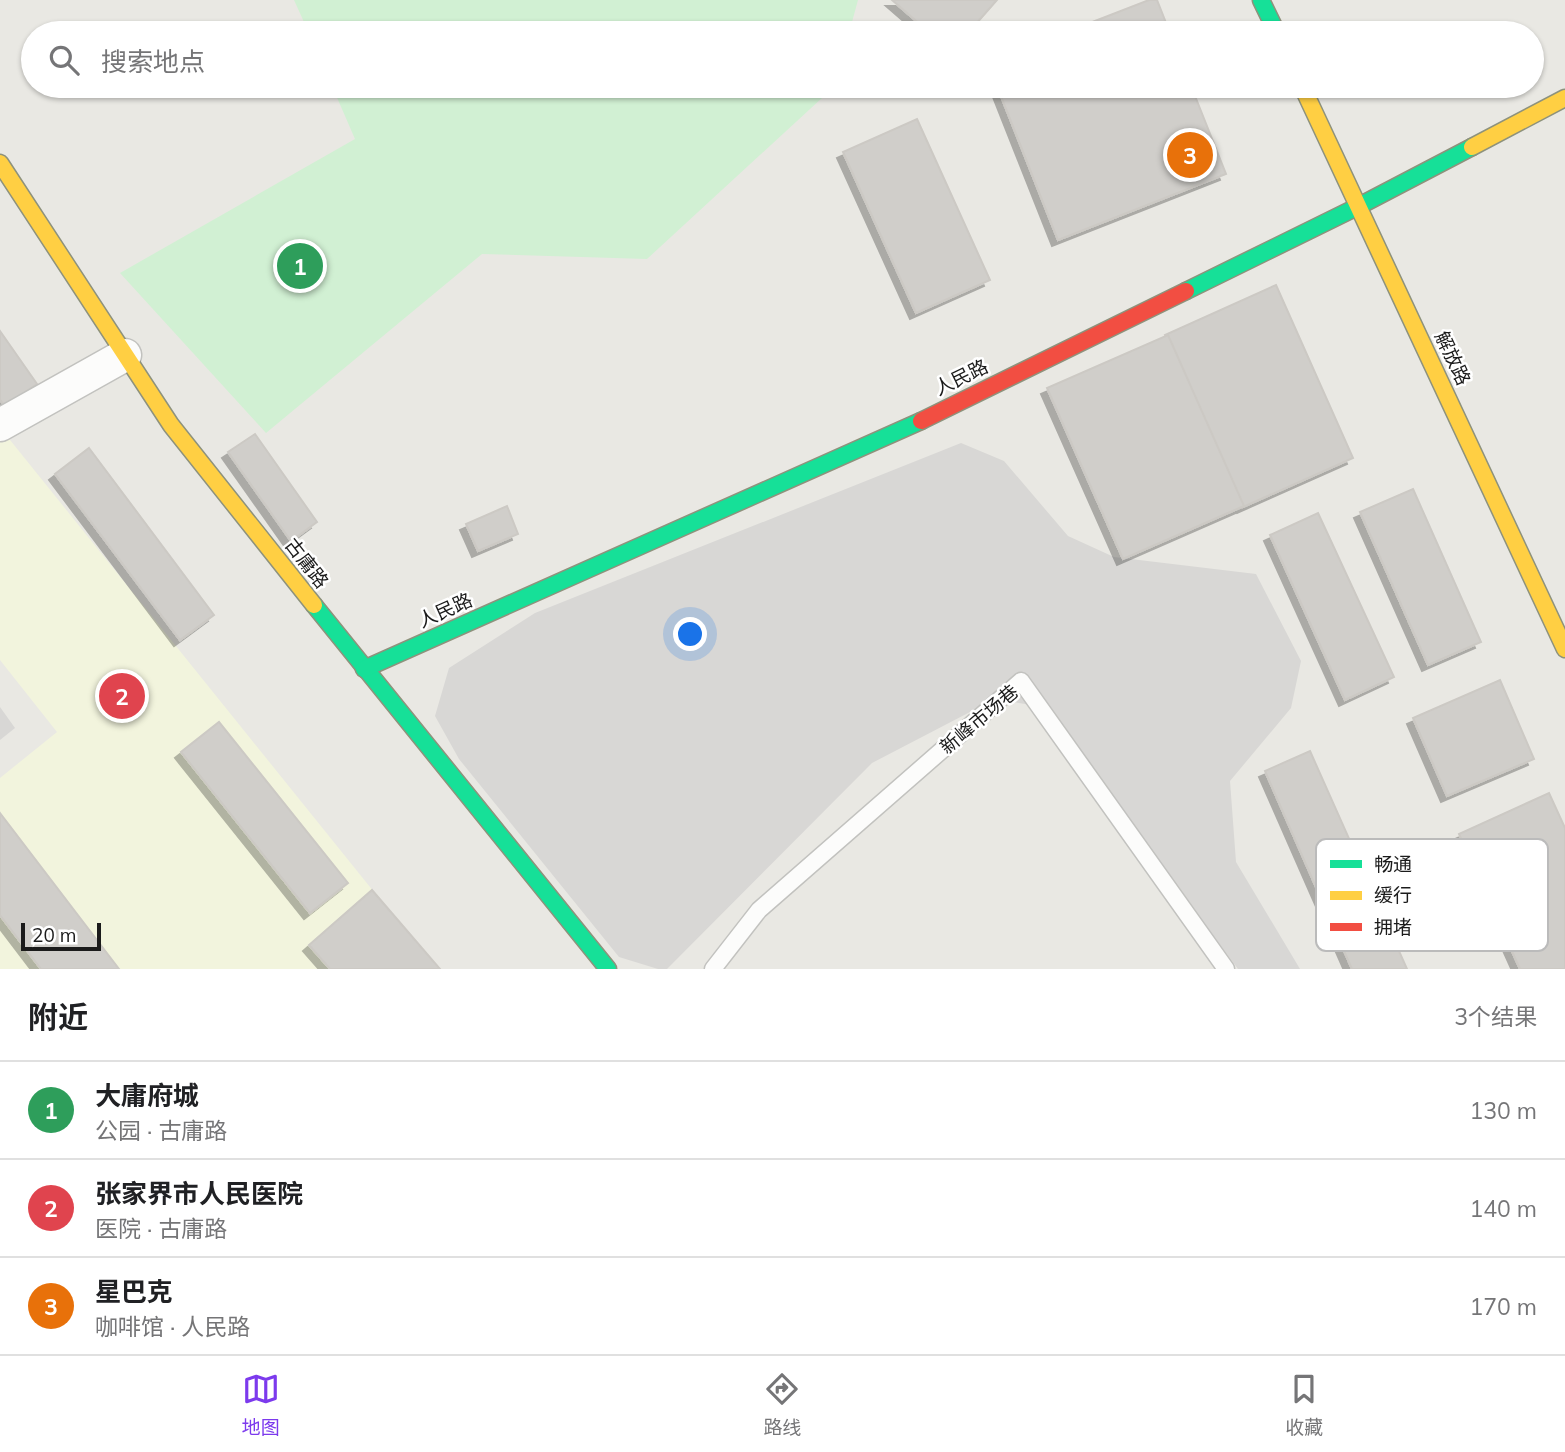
<!DOCTYPE html>
<html lang="zh">
<head>
<meta charset="utf-8">
<style>
  body { margin:0; font-family:Mulish,"Noto Sans SC",sans-serif; background:#f6f6f6; color:#202124 }
  .scale { position:absolute; left:21px; bottom:18px; width:80px; box-sizing:border-box; padding-left:7px; border:4px solid #1b1b1b; border-top:0; font-size:19px; line-height:24px; white-space:nowrap; color:#1b1b1b; -webkit-text-stroke:5px #fff; paint-order:stroke }
  .you { position:absolute; left:691px; top:635px; width:24px; height:24px; margin:-18px; border:5px solid #fff; border-radius:50%; background:#1a73e8; box-shadow:0 0 0 10px #1a73e833 }
  .badge { display:grid; place-items:center; width:46px; height:46px; border-radius:50%; background:#7c3aed; color:#fff; font-size:23px; font-weight:700 }
  .pin { position:absolute; translate:-50% -50%; border:4px solid #fff; box-shadow:0 2px 7px #0006 }
  .list { margin:0; padding:0; list-style:none }
  h2 { display:flex; justify-content:space-between; align-items:center; height:91px; margin:0; padding:0 28px; font-size:30px }
  h2 small { font-size:23px; font-weight:400; color:#757577 }
  .list li { display:grid; grid-template-columns:46px 1fr auto; gap:21px; align-items:center; box-sizing:border-box; height:98px; padding:0 28px; border-top:2px solid #e0e0e0 }
  .list b { display:block; font-size:26px; white-space:nowrap }
  .list p { margin:0; font-size:23px; white-space:nowrap; color:#757577 }
  .list em { font-size:23px; font-style:normal; color:#757577 }
  .icon { flex:none; width:38px; height:38px; fill:none; stroke:currentColor; stroke-width:2; stroke-linecap:round; stroke-linejoin:round }
  .map { position:relative; flex:none; width:1565px; height:969px; overflow:hidden }
  .search { position:absolute; background:#fff; box-shadow:0 2px 5px #0004; left:21px; right:21px; top:21px; height:77px; display:flex; align-items:center; gap:18px; box-sizing:border-box; padding:0 24px; border-radius:38px; color:#757577; font-size:26px }
  .sheet { height:385px; background:#fff }
  nav { display:flex; justify-content:space-around; align-items:center; box-sizing:border-box; height:98px; border-top:2px solid #e0e0e0; background:#fff; font-size:19px; color:#757577 }
  nav a { display:grid; justify-items:center; gap:4px }
  nav .on { color:#7c3aed }
  .map>svg:first-child { display:block }
</style>
</head>
<body>
<div class="map">
<svg width="1565" height="969" viewBox="0 0 1565 969">
  <defs>
    <filter id="shadow"><feDropShadow dx="-6" dy="6" stdDeviation="0" flood-color="#0004"/></filter>
  </defs>
  <rect width="100%" height="100%" fill="#e9e8e3"/>
  <g fill="#d8d7d5">
    <path d="M961,443L1004,461L1068,536L1114,557L1256,574L1301,661L1291,708L1230,781L1236,862L1300,969H1238L1043,707L995,699L872,763L667,969H658L619,957L459,759L435,716L449,668L535,613Z"/>
    <path d="M0,707L15,728L0,740Z"/>
  </g>
  <path fill="#f2f4dd" d="M6,435L436,969H0V778L57,732L0,660V440Z"/>
  <g fill="#d1f0d3">
    <path d="M294,0H858L849,33H309Z"/>
    <path d="M332,86H835L647,259L482,254L266,433L120,273L355,139Z"/>
  </g>
  <g fill="#d0ceca" stroke="#ccc9c4" stroke-width="2" filter="url(#shadow)">
    <path d="M892,0H997L968,33H930Z"/>
    <path d="M1149,0H1157L1170,33H1064Z"/>
    <path d="M997,86H1191L1226,174L1058,240Z"/>
    <path d="M917,119L990,280L916,313L843,152Z"/>
    <path d="M1276,285L1353,458L1243,507L1165,335Z"/>
    <path d="M0,331L37,384L5,406L0,400Z"/>
    <path d="M1168,335L1244,506L1123,559L1047,388Z"/>
    <path d="M255,434L317,522L291,541L228,452Z"/>
    <path d="M89,448L214,615L180,640L55,474Z"/>
    <path d="M1413,489L1481,642L1428,665L1360,512Z"/>
    <path d="M507,506L518,534L478,551L466,524Z"/>
    <path d="M1318,513L1394,677L1345,700L1270,535Z"/>
    <path d="M1500,680L1534,759L1447,796L1413,718Z"/>
    <path d="M219,722L348,883L310,913L181,752Z"/>
    <path d="M1310,751L1407,969H1352L1265,771Z"/>
    <path d="M1549,793L1565,828V969H1520L1459,834Z"/>
    <path d="M0,813L119,969H41L0,915Z"/>
    <path d="M372,890L440,969H330L309,945Z"/>
  </g>
  <g fill="none" stroke-linecap="round" stroke-linejoin="round">
    <g stroke="#c2c2bf" stroke-width="19">
      <path id="lane" d="M713,969L759,910L1021,681L1226,969"/>
    </g>
    <g stroke="#c2c2bf" stroke-width="35">
      <path id="street" d="M0,425L125,355"/>
    </g>
    <g stroke="#8e927c" stroke-width="19">
      <g id="fast">
        <path d="M1261,0L1277,33"/>
        <path d="M1186,291L1359,206L1472,147"/>
        <path d="M314,605L608,969"/>
        <path d="M364,669L921,421"/>
      </g>
    </g>
    <g stroke="#8e927c" stroke-width="19">
      <g id="slow">
        <path d="M1302,86L1565,649"/>
        <path d="M1472,147L1565,98"/>
        <path d="M0,163L171,425L314,605"/>
      </g>
    </g>
    <g stroke="#8e927c" stroke-width="19">
      <path id="jam" d="M921,421L1186,291"/>
    </g>
    <use href="#lane" stroke="#fcfcfb" stroke-width="16"/>
    <use href="#street" stroke="#fcfcfb" stroke-width="32"/>
    <use href="#fast" stroke="#16e098" stroke-width="16"/>
    <use href="#slow" stroke="#ffcf43" stroke-width="16"/>
    <use href="#jam" stroke="#f24e42" stroke-width="16"/>
  </g>
  <g text-anchor="middle" dominant-baseline="central" stroke-width="5" stroke-linejoin="round" paint-order="stroke">
    <g font-size="19" fill="#1b1b1b" stroke="#fff">
      <text transform="translate(1453 358) rotate(65)">解放路</text>
      <text transform="translate(961 377) rotate(-26)">人民路</text>
      <text transform="translate(307 563) rotate(52)">古庸路</text>
      <text transform="translate(445 610) rotate(-24)">人民路</text>
      <text transform="translate(979 719) rotate(-40)">新峰市场巷</text>
    </g>
  </g>
  <rect x="1316" y="839" width="232" height="112" rx="10" fill="#fff" stroke="#bbb" stroke-width="2"/>
  <rect x="1330" y="860" width="32" height="8" fill="#16e098"/>
  <rect x="1330" y="891" width="32" height="9" fill="#ffcf43"/>
  <rect x="1330" y="923" width="32" height="8" fill="#f24e42"/>
  <g font-size="19" fill="#1b1b1b">
    <text x="1374" y="871">畅通</text>
    <text x="1374" y="902">缓行</text>
    <text x="1374" y="934">拥堵</text>
  </g>
</svg>
<div class="scale">20 m</div>
<div class="you"></div>
<div class="pin badge" style="left:300px;top:266px;background:#2e9e5b">1</div>
<div class="pin badge" style="left:122px;top:696px;background:#e0444e">2</div>
<div class="pin badge" style="left:1190px;top:155px;background:#e8710a">3</div>
<div class="search"><svg class="icon" aria-label="search" viewBox="0 0 24 24"><circle cx="10" cy="10" r="6"/><path d="M15 15l6 6"/></svg>搜索地点</div>
</div>
<section class="sheet">
<h2>附近<small>3个结果</small></h2>
<ul class="list">
<li><span class="badge" style="background:#2e9e5b">1</span><div><b>大庸府城</b><p>公园 · 古庸路</p></div><em>130 m</em></li>
<li><span class="badge" style="background:#e0444e">2</span><div><b>张家界市人民医院</b><p>医院 · 古庸路</p></div><em>140 m</em></li>
<li><span class="badge" style="background:#e8710a">3</span><div><b>星巴克</b><p>咖啡馆 · 人民路</p></div><em>170 m</em></li>
</ul>
</section>
<nav>
<a class="on"><svg class="icon" aria-label="map" viewBox="0 0 24 24"><path d="M3 6l6-2 6 2 6-2v14l-6 2-6-2-6 2zM9 4v14M15 6v14"/></svg>地图</a>
<a><svg class="icon" aria-label="directions" viewBox="0 0 24 24"><path d="M12 3l9 9-9 9-9-9zM9 14v-3h6M13 9l2 2-2 2"/></svg>路线</a>
<a><svg class="icon" aria-label="saved" viewBox="0 0 24 24"><path d="M7 4h10v16l-5-4-5 4z"/></svg>收藏</a>
</nav>
</body>
</html>
